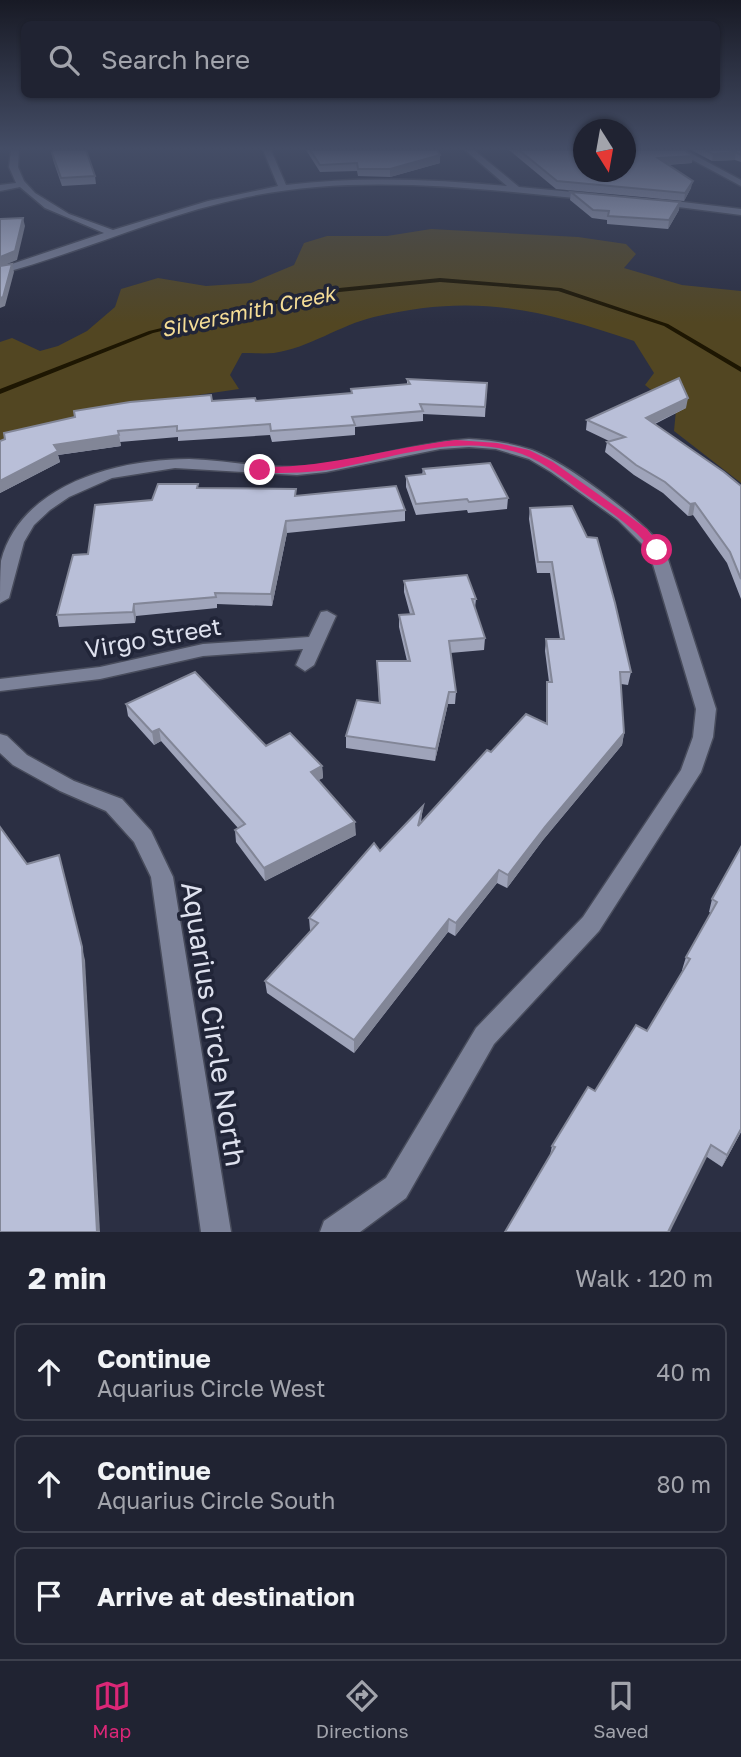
<!DOCTYPE html>
<html lang="en">
<head>
<meta charset="utf-8">
<style>
  body { margin:0; font-family:"Golos Text",sans-serif; background:#2d2f3e; color:#f1f3f6 }
  .compass { position:absolute; left:573px; top:119px; width:63px; height:63px; border-radius:50%; background:#202332; box-shadow:0 2px 5px #0004; rotate:169deg }
  .stop { position:absolute; width:21px; height:21px; margin:-16px; border:5px solid #db2777; border-radius:50%; background:#fff }
  .stop.end { background:#db2777; border-color:#fff; box-shadow:0 2px 7px #0008 }
  .list { margin:0; padding:0; list-style:none }
  h2 { display:flex; justify-content:space-between; align-items:center; height:91px; margin:0; padding:0 28px; font-size:30px }
  h2 small { font-size:23px; font-weight:400; color:#a2a4ac }
  .list li { display:grid; grid-template-columns:46px 1fr auto; gap:21px; align-items:center; box-sizing:border-box; height:98px; margin:0 14px 14px; padding:0 14px; border:2px solid #3d404d; border-radius:10px }
  .list b { display:block; font-size:26px; white-space:nowrap }
  .list p { margin:0; font-size:23px; white-space:nowrap; color:#a2a4ac }
  .list em { font-size:23px; font-style:normal; color:#a2a4ac }
  .icon { flex:none; width:38px; height:38px; fill:none; stroke:currentColor; stroke-width:2; stroke-linecap:round; stroke-linejoin:round }
  .map { position:relative; flex:none; width:741px; height:1232px; overflow:hidden }
  .search { position:absolute; background:#202332; box-shadow:0 2px 5px #0004; left:21px; right:21px; top:21px; height:77px; display:flex; align-items:center; gap:18px; box-sizing:border-box; padding:0 24px; border-radius:10px; color:#a2a4ac; font-size:26px }
  .sheet { height:427px; background:#202332 }
  nav { display:flex; justify-content:space-around; align-items:center; box-sizing:border-box; height:98px; border-top:2px solid #3d404d; background:#202332; font-size:19px; color:#a2a4ac }
  nav a { display:grid; justify-items:center; gap:4px }
  nav .on { color:#db2777 }
  .map>svg:first-child { display:block }
</style>
</head>
<body>
<div class="map">
<svg width="741" height="1232" viewBox="0 0 741 1232">
  <rect width="100%" height="100%" fill="#2b2f43"/>
  <path fill="#524622" d="M431,229L578,237L626,244L636,254L624,268L682,285L741,291V483L674,431L676,410L645,385L654,373L634,341C540,309 474,293 374,317C340,325 309,348 274,353C264,354 252,353 242,353L230,375L239,389L89,411L0,442V342L12,338L40,351L58,346L87,331L115,307L121,289L158,278L206,286L251,283L294,265L304,243L327,236H387Z"/>
  <g fill="none" stroke-linecap="round" stroke-linejoin="round">
    <path fill="#1d1602" fill-rule="evenodd" d="M440,278L561,288L668,324L741,367V372L664,326L558,291L440,282L319,294L153,333L0,394V389L149,331L319,290Z"/>
    <g stroke="#484c5c" stroke-width="3">
      <g id="street">
        <path d="M11,150H19L18,167L24,181L35,193L69,214L113,230L208,201L278,186L263,150H271L286,185C360,176 433,179 507,186L465,150H474L519,187L595,194L600,197L595,200C479,189 362,173 247,197C161,215 84,251 0,274V268L104,233L45,208L20,187L0,191V185L16,183L9,167Z"/>
        <path d="M674,150H685L741,180V186Z"/>
        <path d="M658,199L741,209V215L655,204V200Z"/>
        <path d="M469,439C490,440 511,443 532,450C567,463 644,520 665,550L716,709L713,737L701,772L599,931L494,1044L406,1198L360,1232H320L324,1221L386,1178L476,1028L583,917L681,770L693,737L696,709L649,551L618,520L551,472L529,459L496,449L469,447L440,449L326,472L297,475L175,468L112,478L69,497L50,510L34,525L24,542L9,598L0,603C0,590 0,574 1,561C21,483 120,459 189,459C225,460 260,468 295,467C354,465 410,443 469,439Z"/>
        <path d="M327,611L336,616L314,665L305,671L296,665L303,649L203,656L100,679L0,691V679L100,667L203,644L309,637L321,612Z"/>
        <path d="M0,734L7,736L27,755L74,781L122,799L151,831L173,877L231,1232H201L151,877L134,842L106,811L60,791L13,765L0,753Z"/>
      </g>
    </g>
    <use href="#street" fill="#7c8299" fill-rule="evenodd"/>
  </g>
  <g fill="#9fa4ba">
    <path d="M306,150H437L440,155V163L390,177L358,176L357,171L320,172Z"/>
    <path d="M509,150H626L692,163L668,165L691,188L684,201L556,189Z"/>
    <path d="M691,150H741V162L735,160L712,161Z"/>
    <path d="M52,153L95,176L96,184L62,186L53,160Z"/>
    <path d="M571,192L679,210L668,229L607,224V220L592,218L570,200Z"/>
    <path d="M407,379L487,383L485,417L423,414V421L355,427V435L272,442L270,435L178,441V437L120,442L121,446L58,455L60,462L0,493V441L212,401H256L351,394V389L407,384Z"/>
    <path d="M686,408L655,424L741,486V599L727,563L693,515L688,516L663,493L634,475L605,452L607,442L609,441L586,430L587,420Z"/>
    <path d="M423,469L508,498L507,509L468,513L467,510L416,515L406,487V476L422,475Z"/>
    <path d="M198,488L297,496L405,510V521L287,533L272,606L217,604V608L136,616L135,623L59,627L57,615L152,500Z"/>
    <path d="M530,508L631,672L628,685L621,684L624,733L622,745L543,840L507,888L497,883L455,936L448,932L354,1053L267,993L265,981L311,931L310,930L309,918L380,851L423,806L421,822L491,752L546,723V694L547,682H549L545,651L546,639H560L550,573H537L529,519Z"/>
    <path d="M404,581L476,599L475,608L485,638L484,650L450,653L456,692L455,704H448L435,761L346,748V736L379,703L377,661H407L399,627V615L410,614L404,592Z"/>
    <path d="M126,704L266,746L322,766L323,778L318,780L356,835L265,881L236,842L235,830L238,828L161,741L154,745L128,716Z"/>
    <path d="M741,847V1132L722,1167L707,1157L550,1155L552,1146L595,1091L647,1031L683,970H682L686,957L711,913L709,912L712,899Z"/>
  </g>
  <g fill="#828697">
    <path d="M736,152L735,160L712,161L713,154Z"/>
    <path d="M440,155V163L390,177V169Z"/>
    <path d="M693,156L692,163L657,165L658,158Z"/>
    <path d="M693,181L691,188L684,201L685,193Z"/>
    <path d="M680,202L679,210L668,229L669,220Z"/>
    <path d="M23,218L25,226L17,260L0,267V257Z"/>
    <path d="M12,264L14,272L5,306L0,308V298Z"/>
    <path d="M688,398L686,408L645,428L646,418Z"/>
    <path d="M119,435L121,446L58,455L60,462L0,493V481L54,445Z"/>
    <path d="M695,503L693,515L688,516L690,504Z"/>
    <path d="M286,521L287,533L272,606L271,594Z"/>
    <path d="M134,604L136,616L135,623L133,612Z"/>
    <path d="M449,692L448,704L435,761L436,749Z"/>
    <path d="M159,729L161,741L154,745L152,732Z"/>
    <path d="M624,733L622,745L543,840L507,888L508,875L545,827Z"/>
    <path d="M322,766L323,778L311,784V772Z"/>
    <path d="M355,822L356,835L265,881L264,868Z"/>
    <path d="M59,855L85,960L100,1232H97Z"/>
    <path d="M499,870L497,883L455,936L456,923Z"/>
    <path d="M449,919L448,932L354,1053V1040Z"/>
    <path d="M741,1129V1132L722,1167L727,1155Z"/>
    <path d="M711,1145L707,1157L670,1232H668Z"/>
  </g>
  <g fill="#b9bfd8" stroke="#828697" stroke-width="2">
    <path d="M53,150H86L95,176L61,178L52,153Z"/>
    <path d="M310,150H437L440,155L390,169H358L357,163L320,165Z"/>
    <path d="M519,150H584V172H626V150H684L693,156L658,158L693,181L685,193L557,181Z"/>
    <path d="M706,150H741V155L736,152L713,154Z"/>
    <path d="M571,192L680,202L669,220L608,216L609,211L593,210Z"/>
    <path d="M23,218L15,251L0,257V219Z"/>
    <path d="M12,264L3,297L0,298V266Z"/>
    <path d="M679,378L688,398L646,418L724,472L741,486V579L730,552L695,503L690,504L665,482L636,465L607,442L625,437L587,420Z"/>
    <path d="M407,379L487,383L485,407L420,404L423,411L352,417L355,425L271,431L270,424L177,431V426L118,431L119,435L54,445L58,451L0,481V441L5,439L4,433L75,417L74,411L130,402L211,395L212,401L255,398L256,401L352,393L351,389L410,384Z"/>
    <path d="M490,463L508,498L469,502L467,499L416,504L406,476L425,474L423,469Z"/>
    <path d="M158,484H198L197,488L296,489L295,496L396,486L405,510L286,521L271,594L215,593L216,597L134,604L133,612L57,615L73,555L88,554L95,505L152,500Z"/>
    <path d="M572,506L587,537L597,538L615,603L631,672H620L624,733L545,827L508,875L499,870L456,923L449,919L354,1040L265,981L318,923L309,918L374,843L380,851L423,806L418,826L487,750L491,752L526,714L547,724V682H552L546,639H564L552,562H538L530,508Z"/>
    <path d="M467,575L476,599H472L485,638L449,641L456,692H449L436,749L346,736L357,700L380,703L377,661H410L399,615L414,614L404,581Z"/>
    <path d="M195,672L266,746L290,733L322,766L311,772L355,822L264,868L235,830L245,824L159,729L152,732L126,704Z"/>
    <path d="M0,827L27,864L59,855L82,947L97,1232H0Z"/>
    <path d="M741,847V1129L727,1155L711,1145L668,1232H505L555,1147L552,1146L588,1087L595,1091L636,1025L647,1031L690,959L686,957L717,902L712,899Z"/>
  </g>
  <linearGradient id="sky" x2="0" y2="1"><stop stop-color="#181a25"/><stop offset="0.46" stop-color="#444d66"/><stop offset="1" stop-color="#444d66" stop-opacity="0"/></linearGradient>
  <rect width="741" height="323" fill="url(#sky)"/>
  <path fill="#db2777" d="M456,440L497,443L529,450L553,462L647,529L662,550L653,552C635,527 610,512 585,494C565,480 546,463 522,454C462,433 398,456 339,468C313,473 287,473 260,473L255,470L260,467C330,468 387,448 456,440Z"/>
  <g text-anchor="middle" dominant-baseline="central" stroke-width="7" stroke-linejoin="round" paint-order="stroke">
    <g font-size="21" font-style="italic" fill="#f5dd96" stroke="#212538">
      <text transform="translate(248 311) rotate(-12)">Silversmith Creek</text>
    </g>
    <g font-size="24" fill="#dee1ee" stroke="#212538">
      <text transform="translate(153 637) rotate(-10)">Virgo Street</text>
    </g>
    <g font-size="28" fill="#dee1ee" stroke="#212538">
      <text transform="translate(214 1024) rotate(81)">Aquarius Circle North</text>
    </g>
  </g>
</svg>
<svg class="compass" viewBox="-18 -18 36 36"><path d="M0-13l5 13h-10z" fill="#e53935"/><path d="M0 13l5-13h-10z" fill="#a2a4ac"/></svg>
<div class="stop" style="left:657px;top:550px"></div>
<div class="stop end" style="left:260px;top:470px"></div>
<div class="search"><svg class="icon" aria-label="search" viewBox="0 0 24 24"><circle cx="10" cy="10" r="6"/><path d="M15 15l6 6"/></svg>Search here</div>
</div>
<section class="sheet">
<h2>2 min<small>Walk · 120 m</small></h2>
<ul class="list">
<li><svg class="icon" aria-label="ahead" viewBox="0 0 24 24"><path d="M12 20V5M6 11l6-6 6 6"/></svg><div><b>Continue</b><p>Aquarius Circle West</p></div><em>40 m</em></li>
<li><svg class="icon" aria-label="ahead" viewBox="0 0 24 24"><path d="M12 20V5M6 11l6-6 6 6"/></svg><div><b>Continue</b><p>Aquarius Circle South</p></div><em>80 m</em></li>
<li><svg class="icon" aria-label="arrive" viewBox="0 0 24 24"><path d="M6 21V4h12l-3 4 3 4H6"/></svg><div><b>Arrive at destination</b></div></li>
</ul>
</section>
<nav>
<a class="on"><svg class="icon" aria-label="map" viewBox="0 0 24 24"><path d="M3 6l6-2 6 2 6-2v14l-6 2-6-2-6 2zM9 4v14M15 6v14"/></svg>Map</a>
<a><svg class="icon" aria-label="directions" viewBox="0 0 24 24"><path d="M12 3l9 9-9 9-9-9zM9 14v-3h6M13 9l2 2-2 2"/></svg>Directions</a>
<a><svg class="icon" aria-label="saved" viewBox="0 0 24 24"><path d="M7 4h10v16l-5-4-5 4z"/></svg>Saved</a>
</nav>
</body>
</html>
